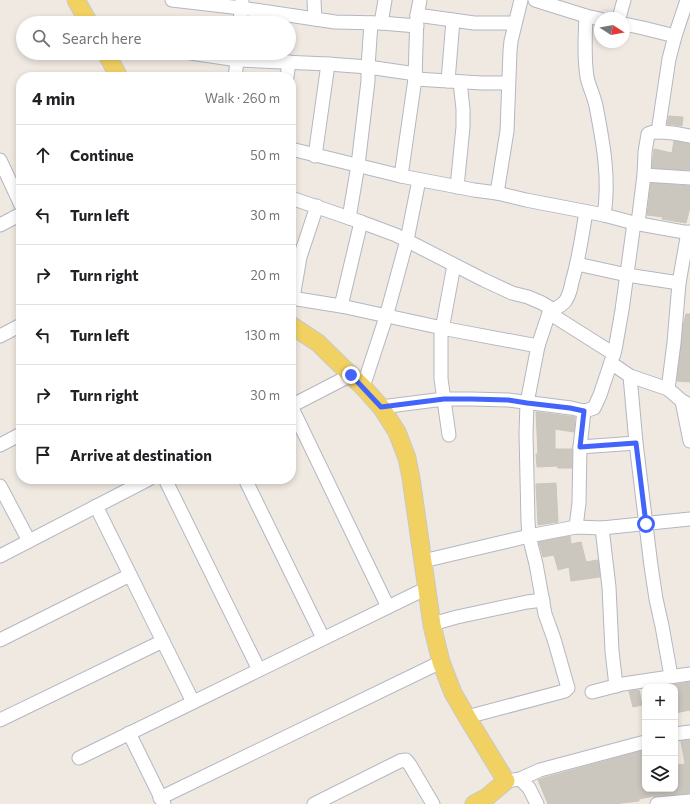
<!DOCTYPE html>
<html lang="en">
<head>
<meta charset="utf-8">
<style>
  body { margin:0; font-family:Commissioner,sans-serif; background:#f2f2f2; color:#202124 }
  .controls { position:absolute; right:12px; bottom:12px; display:grid; overflow:hidden; border-radius:8px; box-shadow:0 2px 6px #0003 }
  .controls button { width:36px; height:36px; display:grid; place-items:center; padding:0; border:0; border-bottom:1px solid #e0e0e0; background:#fff; color:#202124; font:20px sans-serif }
  .compass { position:absolute; left:594px; top:12px; width:36px; height:36px; border-radius:50%; background:#fff; box-shadow:0 2px 6px #0003; rotate:101deg }
  .stop { position:absolute; width:12px; height:12px; margin:-9px; border:3px solid #4264fb; border-radius:50%; background:#fff }
  .stop.end { background:#4264fb; border-color:#fff; box-shadow:0 1px 4px #0008 }
  .list { margin:0; padding:0; list-style:none }
  h2 { display:flex; justify-content:space-between; align-items:center; height:52px; margin:0; padding:0 16px; font-size:17px }
  h2 small { font-size:13px; font-weight:400; color:#757577 }
  .list li { display:grid; grid-template-columns:26px 1fr auto; gap:12px; align-items:center; box-sizing:border-box; height:60px; padding:0 16px; border-top:1px solid #e0e0e0 }
  .list b { display:block; font-size:15px; white-space:nowrap }
  .list em { font-size:13px; font-style:normal; color:#757577 }
  .icon { flex:none; width:22px; height:22px; fill:none; stroke:currentColor; stroke-width:2; stroke-linecap:round; stroke-linejoin:round }
  .map { position:relative; flex:none; width:690px; height:804px; overflow:hidden }
  .search { position:absolute; background:#fff; box-shadow:0 2px 6px #0003; left:16px; top:16px; width:280px; height:44px; display:flex; align-items:center; gap:10px; box-sizing:border-box; padding:0 14px; border-radius:22px; color:#757577; font-size:15px }
  .panel { position:absolute; background:#fff; box-shadow:0 2px 6px #0003; left:16px; top:72px; width:280px; height:412px; border-radius:16px }
  .map>svg:first-child { display:block }
</style>
</head>
<body>
<div class="map">
<svg width="690" height="804" viewBox="0 0 690 804">
  <rect width="100%" height="100%" fill="#efe9e1"/>
  <g fill="#cbc7bf" stroke="#cbc5ba">
    <path d="M669,116L683,117L682,126L667,124Z"/>
    <path d="M674,141L690,144V170L652,168L654,149L672,153Z"/>
    <path d="M651,183L690,186V207L686,223L662,219L663,217L647,215Z"/>
    <path d="M686,314H690V382L677,381L683,326Z"/>
    <path d="M536,412L575,417L574,432L555,429V449H572V468H558L557,466L537,467L536,454H538Z"/>
    <path d="M556,483L558,522L538,525L536,484Z"/>
    <path d="M570,536L571,544L581,542L586,562L598,560L600,577L571,581L569,567L558,570L554,555L543,557L539,542Z"/>
    <path d="M690,682V710L675,713V687H657Z"/>
    <path d="M639,690L642,705L633,707L629,691Z"/>
    <path d="M690,740V793L654,797V796L639,799V801L614,804H548L538,780L543,778L645,750V789H675V772L678,771L677,765L685,764L681,741Z"/>
  </g>
  <g fill="none" stroke-linecap="round" stroke-linejoin="round">
    <g stroke="#b4b7c1" stroke-width="15">
      <g id="minor">
        <path d="M172,0L241,8L335,22L381,23L417,26"/>
        <path d="M314,0L315,19"/>
        <path d="M535,0L586,16L600,19"/>
        <path d="M417,15L474,23H515"/>
        <path d="M586,16C585,37 584,57 587,77C589,87 594,96 596,106C603,142 610,179 604,215"/>
        <path d="M619,18L624,0"/>
        <path d="M240,23L242,1"/>
        <path d="M381,23L385,0"/>
        <path d="M624,24L643,28L675,36"/>
        <path d="M191,53L238,60L328,64L368,67L416,74"/>
        <path d="M235,77L238,53"/>
        <path d="M287,77L289,62"/>
        <path d="M415,79L482,83H508"/>
        <path d="M448,81L453,20"/>
        <path d="M658,132L669,59L675,36L687,0"/>
        <path d="M291,149L401,176L474,190L497,193L526,200L604,215L634,223L690,233"/>
        <path d="M315,156L328,64"/>
        <path d="M0,160L21,205"/>
        <path d="M644,175L690,178"/>
        <path d="M401,176L415,79L417,15L420,0"/>
        <path d="M457,187L463,127V109L460,82"/>
        <path d="M497,193L507,131L510,51L511,41L521,0"/>
        <path d="M291,198L361,222L396,235L484,280L512,293L528,297L542,303L552,309"/>
        <path d="M349,218L358,165L368,81V67L371,23"/>
        <path d="M638,223L644,175L645,152L648,134C657,129 679,134 690,136"/>
        <path d="M0,225L21,214"/>
        <path d="M577,264L627,275L679,283"/>
        <path d="M291,298L341,306L447,329L538,346"/>
        <path d="M293,298L300,257L317,206"/>
        <path d="M341,306L361,222"/>
        <path d="M549,313L614,354"/>
        <path d="M0,336L21,325"/>
        <path d="M611,363L630,376L668,389L682,401L690,405"/>
        <path d="M630,376L636,443L651,566L656,599L662,626L671,676"/>
        <path d="M363,387L386,317L407,240L419,180"/>
        <path d="M668,389L674,343L679,283L688,232"/>
        <path d="M682,401L690,441"/>
        <path d="M291,406L388,607"/>
        <path d="M291,406L351,375"/>
        <path d="M381,407L444,399H471L508,400L571,408L584,411L588,410L594,408L600,395L615,350L622,310L634,223"/>
        <path d="M449,435L441,379V335L454,265"/>
        <path d="M0,445L21,434"/>
        <path d="M580,447L636,443"/>
        <path d="M165,479L259,670"/>
        <path d="M245,479L323,638"/>
        <path d="M0,486L29,541"/>
        <path d="M96,506L193,702"/>
        <path d="M576,527L579,503L580,447L584,411"/>
        <path d="M602,528L609,587L612,651L616,686"/>
        <path d="M0,556L149,479"/>
        <path d="M423,561L529,536L576,527L602,528L690,519"/>
        <path d="M432,624L457,617L527,602L543,600"/>
        <path d="M0,640L130,575"/>
        <path d="M592,692L623,684L690,674"/>
        <path d="M467,717L565,691L568,688L554,639L545,614L536,564L529,536L528,521L526,433L527,403L538,346L549,313C554,308 563,306 566,300C569,295 571,288 572,282C579,259 582,235 586,212"/>
        <path d="M0,720L163,641"/>
        <path d="M129,733L164,804"/>
        <path d="M675,734L690,732"/>
        <path d="M79,758L427,588"/>
        <path d="M520,779L529,788L537,804"/>
        <path d="M506,781L520,779L540,770L645,742"/>
        <path d="M160,798L441,662"/>
        <path d="M314,804L400,761L406,760L410,765L433,804"/>
        <path d="M657,804L690,801"/>
      </g>
    </g>
    <g stroke="#c9c9c9" stroke-width="19">
      <g id="major">
        <path d="M76,0L89,23"/>
        <path d="M106,53L119,77"/>
        <path d="M291,325L318,343L363,387L381,407L397,432L407,458L411,478L432,625L441,662L453,693L467,717L506,781L487,797L474,804"/>
      </g>
    </g>
    <use href="#minor" stroke="#fff" stroke-width="13"/>
    <use href="#major" stroke="#f2d163" stroke-width="17"/>
  </g>
  <g fill="none" stroke-linecap="round" stroke-linejoin="round">
    <path stroke="#4264fb" stroke-width="5" d="M351,375L381,407L444,399H471L508,400L527,403L570,408L584,411L580,447L636,443L646,524"/>
  </g>
</svg>
<div class="controls">
<button>+</button>
<button>−</button>
<button><svg class="icon" aria-label="layers" viewBox="0 0 24 24"><path d="M12 4l9 5-9 5-9-5zM3 14l9 5 9-5"/></svg></button>
</div>
<svg class="compass" viewBox="-18 -18 36 36"><path d="M0-13l5 13h-10z" fill="#e53935"/><path d="M0 13l5-13h-10z" fill="#757577"/></svg>
<div class="stop" style="left:646px;top:524px"></div>
<div class="stop end" style="left:351px;top:375px"></div>
<div class="search"><svg class="icon" aria-label="search" viewBox="0 0 24 24"><circle cx="10" cy="10" r="6"/><path d="M15 15l6 6"/></svg>Search here</div>
<section class="panel">
<h2>4 min<small>Walk · 260 m</small></h2>
<ul class="list">
<li><svg class="icon" aria-label="ahead" viewBox="0 0 24 24"><path d="M12 20V5M6 11l6-6 6 6"/></svg><div><b>Continue</b></div><em>50 m</em></li>
<li><svg class="icon" aria-label="left" viewBox="0 0 24 24"><path d="M17 20v-9H6M10 6l-5 5 5 5"/></svg><div><b>Turn left</b></div><em>30 m</em></li>
<li><svg class="icon" aria-label="right" viewBox="0 0 24 24"><path d="M7 20v-9h11M14 6l5 5-5 5"/></svg><div><b>Turn right</b></div><em>20 m</em></li>
<li><svg class="icon" aria-label="left" viewBox="0 0 24 24"><path d="M17 20v-9H6M10 6l-5 5 5 5"/></svg><div><b>Turn left</b></div><em>130 m</em></li>
<li><svg class="icon" aria-label="right" viewBox="0 0 24 24"><path d="M7 20v-9h11M14 6l5 5-5 5"/></svg><div><b>Turn right</b></div><em>30 m</em></li>
<li><svg class="icon" aria-label="arrive" viewBox="0 0 24 24"><path d="M6 21V4h12l-3 4 3 4H6"/></svg><div><b>Arrive at destination</b></div></li>
</ul>
</section>
</div>
</body>
</html>
